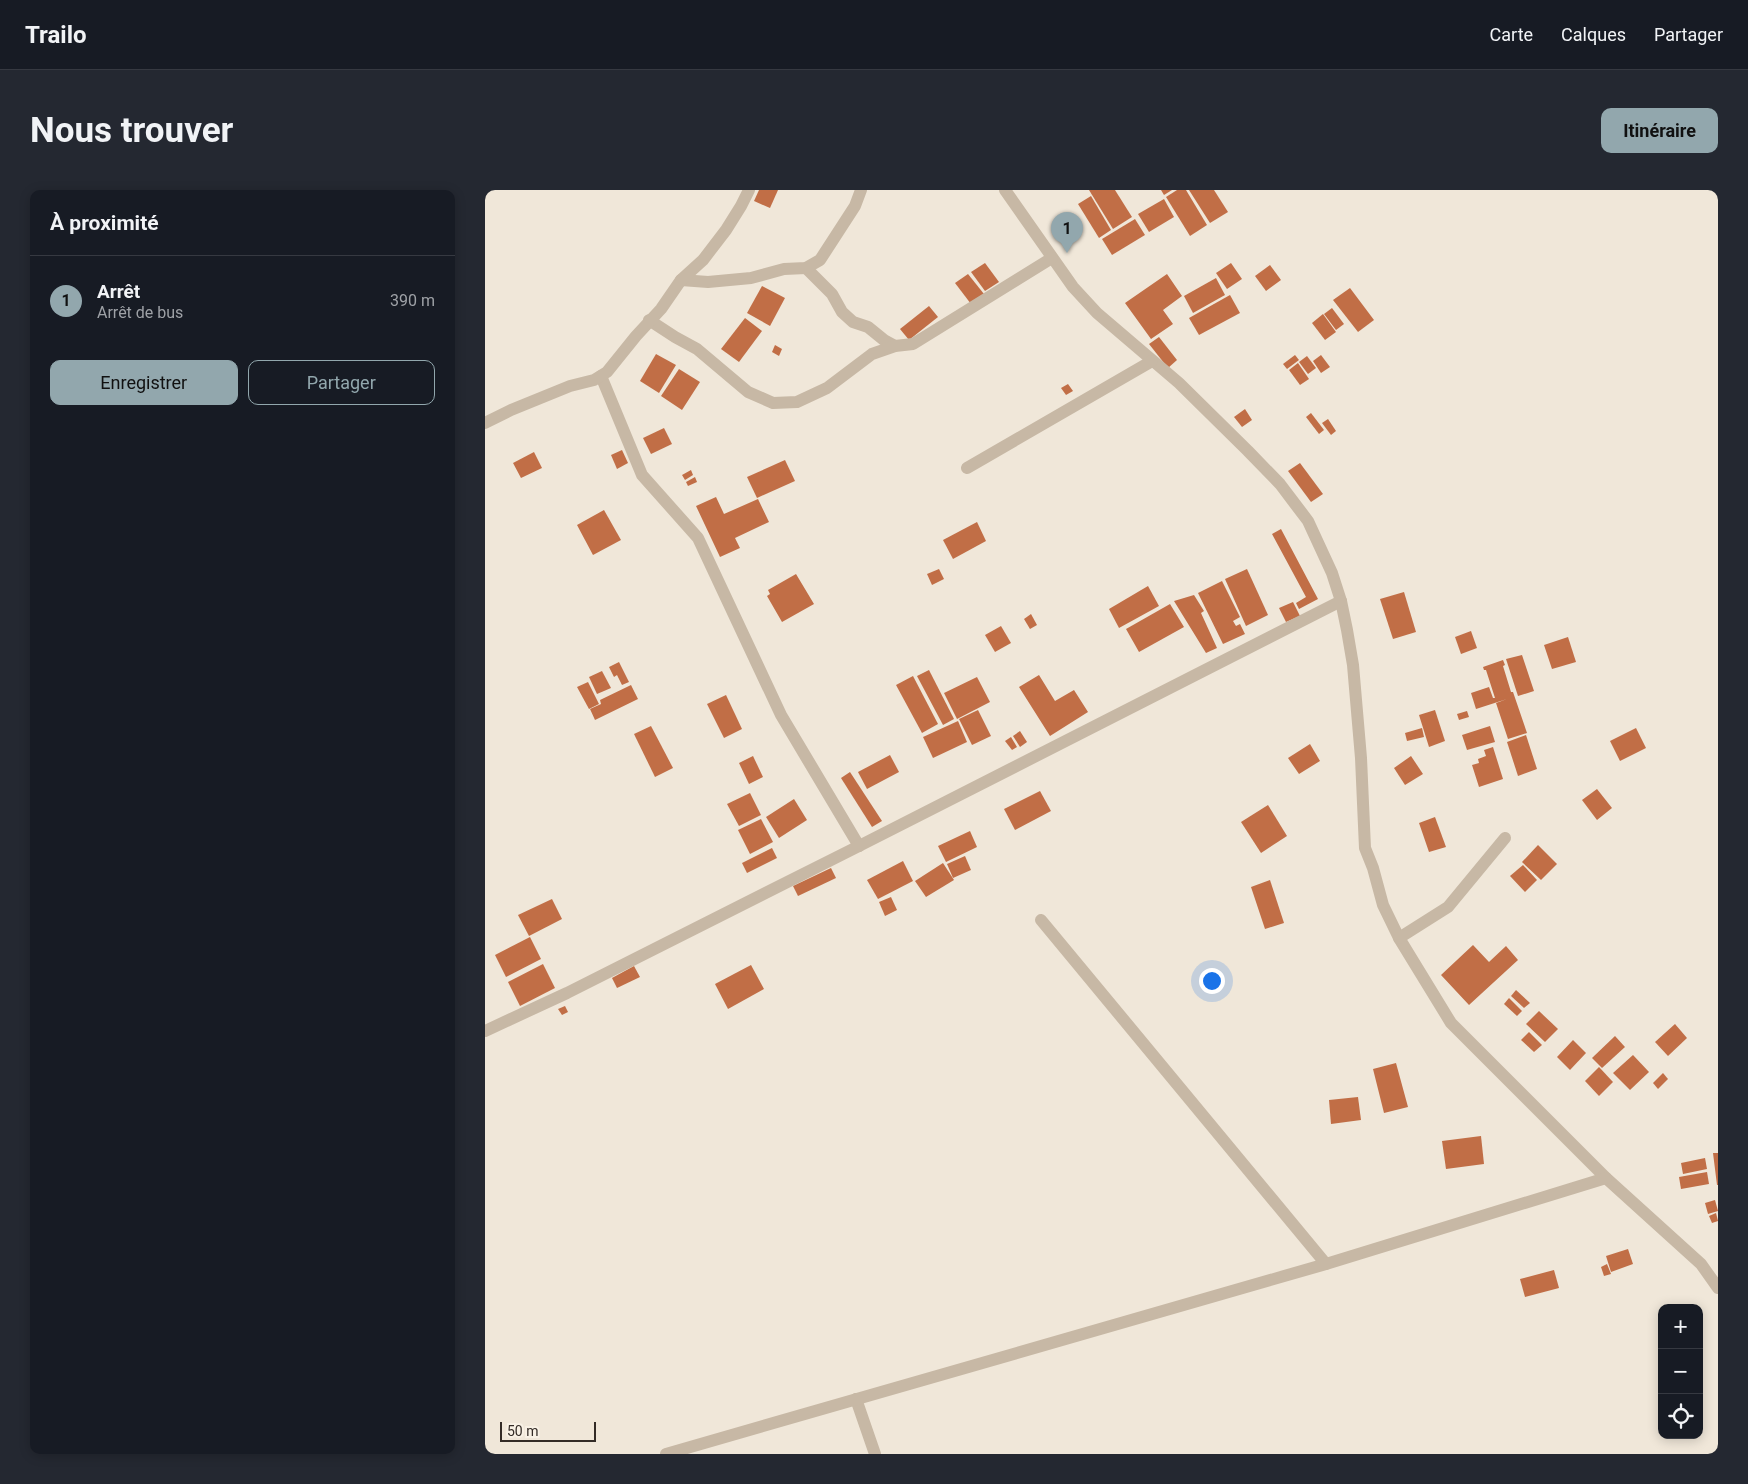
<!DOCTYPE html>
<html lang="fr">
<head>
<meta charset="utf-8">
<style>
  body { margin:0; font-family:Roboto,sans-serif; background:#242831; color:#f1f3f6 }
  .controls { position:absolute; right:15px; bottom:15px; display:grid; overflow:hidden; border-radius:10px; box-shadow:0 2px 12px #0003 }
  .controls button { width:45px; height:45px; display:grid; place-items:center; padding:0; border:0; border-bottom:1px solid #363941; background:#171b24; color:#f1f3f6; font:25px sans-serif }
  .scale { position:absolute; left:15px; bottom:12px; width:96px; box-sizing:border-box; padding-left:5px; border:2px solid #332b26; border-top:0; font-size:14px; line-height:18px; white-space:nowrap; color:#332b26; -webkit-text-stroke:4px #f8f1e5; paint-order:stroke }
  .you { position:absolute; left:726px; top:790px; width:18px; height:18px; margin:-12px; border:4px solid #fff; border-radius:50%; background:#1a73e8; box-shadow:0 0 0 8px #1a73e833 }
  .badge { display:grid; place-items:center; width:32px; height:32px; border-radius:50%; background:#92a7ad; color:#111; font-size:16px; font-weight:700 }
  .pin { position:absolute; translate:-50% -41px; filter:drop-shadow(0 1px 2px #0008) }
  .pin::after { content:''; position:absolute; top:26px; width:18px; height:15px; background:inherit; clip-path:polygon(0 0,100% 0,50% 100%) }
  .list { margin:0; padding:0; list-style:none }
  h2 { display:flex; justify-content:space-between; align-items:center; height:65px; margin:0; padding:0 20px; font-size:21px }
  h2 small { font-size:16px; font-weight:400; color:#9ea1a6 }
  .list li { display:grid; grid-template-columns:32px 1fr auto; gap:15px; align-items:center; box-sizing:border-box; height:90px; padding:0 20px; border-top:1px solid #363941 }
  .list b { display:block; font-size:19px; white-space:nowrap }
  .list p { margin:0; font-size:16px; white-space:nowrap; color:#9ea1a6 }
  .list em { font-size:16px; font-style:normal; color:#9ea1a6 }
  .actions { display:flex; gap:10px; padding:15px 20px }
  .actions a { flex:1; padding:11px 0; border:1px solid #92a7ad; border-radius:10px; text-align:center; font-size:18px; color:#92a7ad }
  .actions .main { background:#92a7ad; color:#111 }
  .icon { flex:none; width:28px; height:28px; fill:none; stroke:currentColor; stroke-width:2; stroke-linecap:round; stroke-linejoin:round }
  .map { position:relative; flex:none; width:1233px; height:1264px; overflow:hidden; border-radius:10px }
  header { display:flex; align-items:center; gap:30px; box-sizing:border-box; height:70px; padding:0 25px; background:#171b24; border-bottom:1px solid #363941 }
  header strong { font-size:24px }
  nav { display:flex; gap:28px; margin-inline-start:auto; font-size:18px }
  .intro { display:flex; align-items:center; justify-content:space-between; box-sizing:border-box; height:120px; padding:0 30px }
  h1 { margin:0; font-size:35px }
  .button { padding:12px 22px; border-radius:10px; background:#92a7ad; color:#111; font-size:18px; font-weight:700 }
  main { display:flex; gap:30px; padding:0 30px }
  aside { flex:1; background:#171b24; border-radius:10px; box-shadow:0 2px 12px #0003 }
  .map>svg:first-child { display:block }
</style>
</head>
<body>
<header>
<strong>Trailo</strong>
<nav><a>Carte</a><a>Calques</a><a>Partager</a></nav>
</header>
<div class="intro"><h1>Nous trouver</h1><a class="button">Itinéraire</a></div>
<main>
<aside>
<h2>À proximité<small></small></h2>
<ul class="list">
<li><span class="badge">1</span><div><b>Arrêt</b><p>Arrêt de bus</p></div><em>390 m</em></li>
</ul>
<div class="actions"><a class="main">Enregistrer</a><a>Partager</a></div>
</aside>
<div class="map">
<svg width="1233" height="1264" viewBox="0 0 1233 1264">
  <rect width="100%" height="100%" fill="#f0e7d9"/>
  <g fill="#c16e46">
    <path d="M274,0H293L285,18L269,11Z"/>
    <path d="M604,0H630L647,27L628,39Z"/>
    <path d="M676,0H687L679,5Z"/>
    <path d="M692,0H701L722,35L705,46L681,7Z"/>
    <path d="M704,0H729L743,22L725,33Z"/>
    <path d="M606,6L626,40L614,48L593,14Z"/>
    <path d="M679,9L689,27L664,42L653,24Z"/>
    <path d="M650,29L660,45L627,65L617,49Z"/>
    <path d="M500,73L514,92L500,101L486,82Z"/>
    <path d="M746,73L757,89L742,99L731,83Z"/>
    <path d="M785,75L796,90L781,101L770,86Z"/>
    <path d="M483,84L499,104L486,114L470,93Z"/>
    <path d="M682,84L697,106L678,120L688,134L666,149L640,113Z"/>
    <path d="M731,88L740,105L708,123L699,106Z"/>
    <path d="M277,96L300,108L285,136L262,123Z"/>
    <path d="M865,98L889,130L873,142L848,110Z"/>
    <path d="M745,105L755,123L714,145L704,128Z"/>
    <path d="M444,116L453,127L424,150L415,139Z"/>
    <path d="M847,118L859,134L851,140L839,124Z"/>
    <path d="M838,124L851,142L840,150L827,133Z"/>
    <path d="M260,128L277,141L254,172L236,159Z"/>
    <path d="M674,147L692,170L683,178L664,154Z"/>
    <path d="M290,155L297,159L294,166L287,162Z"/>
    <path d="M171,164L191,175L174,203L155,191Z"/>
    <path d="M810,165L814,170L802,179L798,174Z"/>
    <path d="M836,165L845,177L836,183L828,171Z"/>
    <path d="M822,166L831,178L823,184L814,172Z"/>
    <path d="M813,173L824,189L815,195L804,180Z"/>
    <path d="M194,179L215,192L197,220L176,206Z"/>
    <path d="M583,194L588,201L581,205L576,198Z"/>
    <path d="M760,219L767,230L757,237L749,227Z"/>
    <path d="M826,223L839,240L834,244L821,227Z"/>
    <path d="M843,229L851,241L846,245L837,233Z"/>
    <path d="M179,238L187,254L166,264L158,248Z"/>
    <path d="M137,260L143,273L132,279L126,265Z"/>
    <path d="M49,262L57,278L36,288L28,273Z"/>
    <path d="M300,270L310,291L272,308L262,287Z"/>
    <path d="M815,273L838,304L826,312L803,281Z"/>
    <path d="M206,280L208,285L200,290L197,285Z"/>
    <path d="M210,287L212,292L203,296L201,292Z"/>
    <path d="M231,307L239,324L273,309L284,332L250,348L255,358L235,367L211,316Z"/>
    <path d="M119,320L136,350L108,365L92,335Z"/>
    <path d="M492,332L501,351L468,369L458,350Z"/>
    <path d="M796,339L833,409L814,419L811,413L821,407L787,344Z"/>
    <path d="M454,379L459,389L447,395L442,384Z"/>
    <path d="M762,379L783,425L761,436L740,389Z"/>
    <path d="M311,384L329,414L297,432L282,406L285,404L283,400Z"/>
    <path d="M737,391L755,427L748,431L751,436L755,434L760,444L738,454L713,403Z"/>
    <path d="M663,396L674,416L634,438L624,419Z"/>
    <path d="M919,402L931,442L908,449L895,409Z"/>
    <path d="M709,405L719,421L716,423L732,458L721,463L689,411Z"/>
    <path d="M808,412L815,426L801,432L794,418Z"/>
    <path d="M685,414L699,437L654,462L641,439Z"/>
    <path d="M546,424L552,435L545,439L539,429Z"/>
    <path d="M516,436L526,453L510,462L500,445Z"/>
    <path d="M986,441L992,458L976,464L970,447Z"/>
    <path d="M1083,447L1091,472L1067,479L1059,455Z"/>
    <path d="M1037,465L1049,501L1033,506L1021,469Z"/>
    <path d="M1018,470L1020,475L1018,476L1026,502H1028L1042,543L1023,549L1011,513L1022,509L991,519L986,503L1004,497L1008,508H1010L1001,480H999L998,477Z"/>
    <path d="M134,472L144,492L137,495L132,485L129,487L124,477Z"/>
    <path d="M444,480L469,529L458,535L432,486Z"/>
    <path d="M117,481L126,498L112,504L104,487Z"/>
    <path d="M554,485L570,511L589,500L603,522L565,546L534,497Z"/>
    <path d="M428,486L453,534L437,543L411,495Z"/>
    <path d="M492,487L505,512L472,529L459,503Z"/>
    <path d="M103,492L114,514L104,519L92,497Z"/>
    <path d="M146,495L153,509L110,530L105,519L116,514L115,510Z"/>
    <path d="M241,505L257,539L239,548L222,514Z"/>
    <path d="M493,520L506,546L487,555L474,529Z"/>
    <path d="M950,520L960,551L944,557L934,525Z"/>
    <path d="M982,521L984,527L974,530L972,524Z"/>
    <path d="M473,531L482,552L448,568L438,547Z"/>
    <path d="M166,536L188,578L170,587L149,544Z"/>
    <path d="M1005,536L1010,552L982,560L977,545Z"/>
    <path d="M937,538L939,547L922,551L920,543Z"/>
    <path d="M1151,538L1161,558L1135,571L1125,551Z"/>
    <path d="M535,541L542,552L535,557L528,546Z"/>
    <path d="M1041,545L1052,579L1033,586L1022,552Z"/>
    <path d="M526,547L532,557L527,560L520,551Z"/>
    <path d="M825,554L835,571L814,584L803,568Z"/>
    <path d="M1008,557L1018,589L994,597L987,575L994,573L993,569L1001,566L999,560Z"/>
    <path d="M405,565L414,582L382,599L373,582Z"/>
    <path d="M268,566L278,587L264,594L254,573Z"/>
    <path d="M926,566L938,584L920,595L909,578Z"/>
    <path d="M365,582L397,631L387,637L356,588Z"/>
    <path d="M1112,599L1127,618L1112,630L1097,610Z"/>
    <path d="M555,601L566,621L530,640L519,619Z"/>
    <path d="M265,603L276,625L254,636L242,614Z"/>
    <path d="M309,609L322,630L294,648L281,627Z"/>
    <path d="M783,615L802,646L776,663L756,632Z"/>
    <path d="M950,627L961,657L944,662L934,633Z"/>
    <path d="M276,629L288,652L265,664L253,640Z"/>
    <path d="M485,641L492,657L461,672L453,656Z"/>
    <path d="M1053,655L1072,674L1056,690L1037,672Z"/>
    <path d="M287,658L292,668L262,683L257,673Z"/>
    <path d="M480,666L486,680L468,688L462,674Z"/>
    <path d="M418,671L428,691L393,709L382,690Z"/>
    <path d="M458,673L469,690L441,707L430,691Z"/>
    <path d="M1038,675L1052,690L1040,702L1025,686Z"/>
    <path d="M346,678L351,688L313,706L308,696Z"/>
    <path d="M785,690L799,733L780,739L766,697Z"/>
    <path d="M406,707L412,720L400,726L394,712Z"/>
    <path d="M67,709L77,729L44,746L33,725Z"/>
    <path d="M45,747L56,769L21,787L10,765Z"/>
    <path d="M988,755L1004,772L1021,756L1033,770L984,815L956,785Z"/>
    <path d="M58,774L70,798L35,816L23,792Z"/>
    <path d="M266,775L279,799L243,819L230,794Z"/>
    <path d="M149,776L155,787L132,798L127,788Z"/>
    <path d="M1031,800L1045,813L1039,818L1026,806Z"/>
    <path d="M1024,808L1037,821L1032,826L1019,814Z"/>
    <path d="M80,816L83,822L77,825L73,819Z"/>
    <path d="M1054,821L1073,839L1060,852L1041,834Z"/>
    <path d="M1190,834L1202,848L1183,866L1170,852Z"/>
    <path d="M1044,842L1057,855L1049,862L1036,850Z"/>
    <path d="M1130,846L1140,857L1117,878L1107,868Z"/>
    <path d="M1088,850L1101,863L1085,880L1072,867Z"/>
    <path d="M1148,865L1164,882L1145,900L1128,883Z"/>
    <path d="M911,873L923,917L899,923L888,879Z"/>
    <path d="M1114,877L1128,892L1114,906L1100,891Z"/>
    <path d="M1178,883L1183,889L1173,899L1168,893Z"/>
    <path d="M873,907L876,930L846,934L844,910Z"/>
    <path d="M996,946L999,974L961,979L957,951Z"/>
    <path d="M1228,963H1233V995H1232Z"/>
    <path d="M1220,968L1222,979L1198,984L1196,973Z"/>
    <path d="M1222,982L1224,994L1196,999L1194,987Z"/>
    <path d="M1230,1010L1233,1021L1223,1024L1220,1013Z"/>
    <path d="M1231,1023L1233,1031L1227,1033L1224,1026Z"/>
    <path d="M1143,1059L1148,1074L1126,1082L1121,1066Z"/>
    <path d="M1122,1074L1126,1084L1119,1086L1116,1077Z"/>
    <path d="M1069,1080L1074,1098L1040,1107L1035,1089Z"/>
  </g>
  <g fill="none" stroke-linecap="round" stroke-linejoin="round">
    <g stroke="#c7b8a5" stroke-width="12">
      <path d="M520,0L588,97L612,123L694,193L763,261L795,294L823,331L847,383L856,411L862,440L868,475L876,568L880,658L888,678L898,715L914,748L966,833L1121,988L1216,1074L1233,1098"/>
      <path d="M321,78L347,104L357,122L368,132L383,137L399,150L410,156"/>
      <path d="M196,90L223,92L266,88L299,79L321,78L335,70L370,16L376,0"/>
      <path d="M164,130L190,147L212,159L263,202L288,213L312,212L342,198L387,164L410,156L428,154L567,68"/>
      <path d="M116,186L157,285L213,348L296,525L374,656"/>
      <path d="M0,233L26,220L85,196L109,190L122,182L151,146L176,119L196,90L218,70L241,40L256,16L264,0"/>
      <path d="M482,278L667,171"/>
      <path d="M556,730L841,1074"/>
      <path d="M914,748L963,717L1020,648"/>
      <path d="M0,841L82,803L374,656L856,411"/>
      <path d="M371,1209L390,1264"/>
      <path d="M181,1264L841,1074L1121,988"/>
    </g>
  </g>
</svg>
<div class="controls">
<button>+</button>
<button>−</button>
<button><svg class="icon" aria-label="locate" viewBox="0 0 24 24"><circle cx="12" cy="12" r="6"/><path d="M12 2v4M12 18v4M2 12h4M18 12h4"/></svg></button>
</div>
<div class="scale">50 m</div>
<div class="you"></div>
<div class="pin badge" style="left:582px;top:63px">1</div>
</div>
</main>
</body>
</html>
